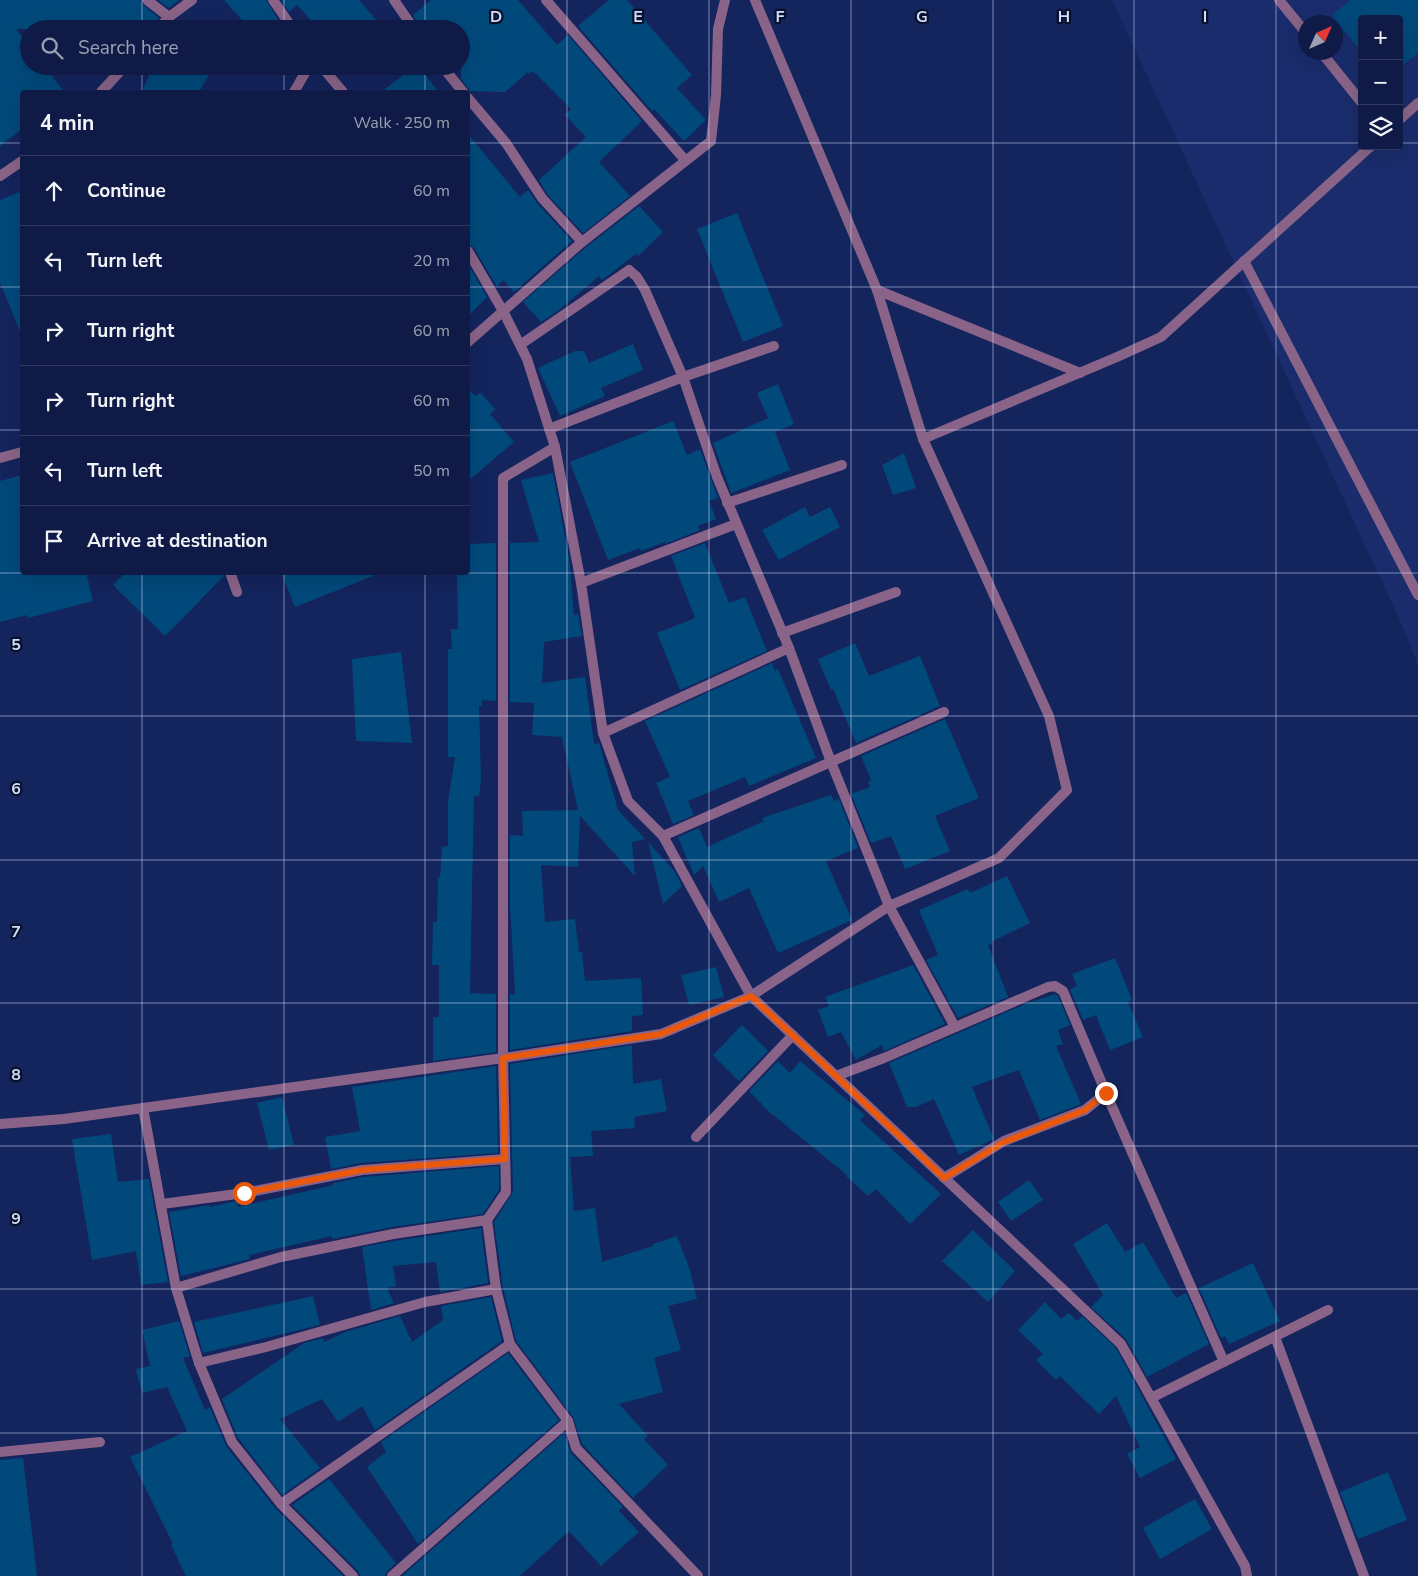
<!DOCTYPE html>
<html lang="en">
<head>
<meta charset="utf-8">
<style>
  body { margin:0; font-family:"Nunito Sans",sans-serif; background:#18244d; color:#f1f3f6 }
  .controls { position:absolute; right:15px; top:15px; display:grid; overflow:hidden; border-radius:5px; box-shadow:0 5px 20px #0002 }
  .controls button { width:45px; height:45px; display:grid; place-items:center; padding:0; border:0; border-bottom:1px solid #2f395f; background:#0f1b46; color:#f1f3f6; font:25px sans-serif }
  .compass { position:absolute; left:1298px; top:15px; width:45px; height:45px; border-radius:50%; background:#0f1b46; box-shadow:0 5px 20px #0002; rotate:45deg }
  .stop { position:absolute; width:15px; height:15px; margin:-11px; border:4px solid #ea580c; border-radius:50%; background:#fff }
  .stop.end { background:#ea580c; border-color:#fff; box-shadow:0 1px 5px #0008 }
  .list { margin:0; padding:0; list-style:none }
  h2 { display:flex; justify-content:space-between; align-items:center; height:65px; margin:0; padding:0 20px; font-size:21px }
  h2 small { font-size:16px; font-weight:400; color:#9ba1b3 }
  .list li { display:grid; grid-template-columns:32px 1fr auto; gap:15px; align-items:center; box-sizing:border-box; height:70px; padding:0 20px; border-top:1px solid #2f395f }
  .list b { display:block; font-size:19px; white-space:nowrap }
  .list em { font-size:16px; font-style:normal; color:#9ba1b3 }
  .icon { flex:none; width:28px; height:28px; fill:none; stroke:currentColor; stroke-width:2; stroke-linecap:round; stroke-linejoin:round }
  .map { position:relative; flex:none; width:1418px; height:1576px; overflow:hidden }
  .search { position:absolute; background:#0f1b46; box-shadow:0 5px 20px #0002; left:20px; top:20px; width:450px; height:55px; display:flex; align-items:center; gap:12px; box-sizing:border-box; padding:0 18px; border-radius:28px; color:#9ba1b3; font-size:19px }
  .panel { position:absolute; background:#0f1b46; box-shadow:0 5px 20px #0002; left:20px; top:90px; width:450px; height:485px; border-radius:5px }
  .map>svg:first-child { display:block }
</style>
</head>
<body>
<div class="map">
<svg width="1418" height="1576" viewBox="0 0 1418 1576">
  <rect width="100%" height="100%" fill="#14245d"/>
  <path fill="#1a2c6c" fill-rule="evenodd" d="M1112,0H1418V665L1402,625ZM1362,19H1399V146H1362ZM1306,22H1336V52H1306Z"/>
  <g fill="#02497b">
    <path d="M0,0H140L143,5L159,18L151,29H16L29,45V66H45L64,92H22V129L0,146Z"/>
    <path d="M158,0H179L169,8Z"/>
    <path d="M224,0H266L279,21L270,29H250Z"/>
    <path d="M281,0H359L384,29H319L297,5L289,12Z"/>
    <path d="M431,0H518L557,45L568,35L642,121L599,162L630,196L583,233L547,194L539,180L586,137L565,115L571,109L533,71L529,74L528,72L505,92L470,91L461,79V30L463,29H421L413,15Z"/>
    <path d="M609,0H627L692,75L677,88L706,120L684,141L654,109L652,111L578,26Z"/>
    <path d="M1351,0H1418V53L1399,68V19H1362V53L1332,15Z"/>
    <path d="M153,66H214L199,92H142Z"/>
    <path d="M415,66H418L439,92H381Z"/>
    <path d="M468,134L520,197L528,190L537,203L572,241L514,292L503,280L497,287L474,248L468,244Z"/>
    <path d="M22,191V336L0,283V200Z"/>
    <path d="M639,206L663,232L638,256L636,254L602,280L599,276L559,310L541,322L523,302L586,247Z"/>
    <path d="M737,213L783,326L743,342L697,229Z"/>
    <path d="M468,264L487,297L468,316Z"/>
    <path d="M633,344L643,370L601,388L605,396L560,416L538,368L575,351H584L589,363Z"/>
    <path d="M778,384L794,424L775,432L790,470L731,493L713,443L768,418L757,393Z"/>
    <path d="M468,388L475,396L481,393L495,409L490,414L514,442L468,481Z"/>
    <path d="M673,421L687,455L700,449L718,498L709,501L716,519L698,526L700,530L665,544V542L641,551L640,548L608,560L570,462Z"/>
    <path d="M904,453L916,488L893,495L882,465Z"/>
    <path d="M553,473L569,557L574,615L578,614L582,636L544,642L542,683L585,677L594,744L599,743L618,810L645,839L632,842L635,876L580,816L578,867L541,865L545,922L575,919L579,952H582L585,981L641,978L643,1015L632,1016V1031L510,1050V994H515L510,905V835L523,836L522,811L578,810L562,737L532,735L534,703L510,702V543L539,542L521,480Z"/>
    <path d="M22,475V572H86L93,601L28,618L27,615L0,622V481Z"/>
    <path d="M805,507L810,517L830,507L840,527L779,560L762,530Z"/>
    <path d="M496,543V701L482,700V706H479L481,780L479,796H474L470,993L496,994V1052L433,1061V1017H439V965H432L433,922H437L438,877H440L442,847L448,846V802L455,757H448V649H452L451,629H458L457,572H468V544Z"/>
    <path d="M705,543L729,603L745,597L767,651L680,690L657,633L695,618L671,556Z"/>
    <path d="M126,572H223L224,576L165,636L113,585Z"/>
    <path d="M281,572H377L378,574L295,607Z"/>
    <path d="M855,643L869,676L920,656L940,706L856,743L833,689L831,690L818,659Z"/>
    <path d="M401,652L412,743L356,741L352,659Z"/>
    <path d="M772,663L775,671L778,669L816,758L749,786L745,777L688,801L694,815L673,824L656,783L670,777L645,721Z"/>
    <path d="M945,719L979,798L935,816L950,851L905,869L891,836L871,843L851,794L870,787L868,782L871,780L861,756Z"/>
    <path d="M831,795L834,801L839,799L858,848L826,861L852,920L778,953L749,888L719,902L703,866L694,875L678,837L699,828L707,847L764,821L762,818Z"/>
    <path d="M648,842L675,872L682,886L663,904Z"/>
    <path d="M1007,876L1030,923L991,942L992,944L988,945L1008,997L958,1018L926,960L938,955L919,910L968,889L970,893Z"/>
    <path d="M1115,958L1132,1000L1128,1002L1143,1037L1110,1050L1096,1015L1083,1020L1070,989L1077,986L1072,974Z"/>
    <path d="M913,965L945,1024L884,1051L882,1045L856,1060L841,1032L828,1037L818,1010L829,1006L825,997Z"/>
    <path d="M716,967L724,997L689,1005L681,975Z"/>
    <path d="M1055,994L1058,996L1070,1025L1058,1030L1063,1044L1056,1046L1081,1104L1040,1120L1019,1070L972,1087L994,1139L959,1155L934,1099L916,1107H907L889,1063L1025,1004Z"/>
    <path d="M742,1025L768,1051L739,1081L713,1055Z"/>
    <path d="M632,1045L633,1084L661,1079L667,1111L634,1117L635,1128L591,1131L593,1156L570,1157L574,1211L595,1208L602,1262L653,1246V1244L677,1236L690,1270L697,1299L668,1306L681,1350L654,1358L663,1392L619,1404L648,1436L644,1439L668,1465L633,1498L582,1444L573,1417L516,1341L503,1288L494,1222L513,1192L510,1064Z"/>
    <path d="M778,1061L790,1073L800,1061L865,1115L860,1120L941,1194L910,1224L876,1189L868,1196L846,1176L847,1175L762,1106L763,1105L749,1091Z"/>
    <path d="M496,1066L498,1153L361,1163L331,1169L325,1137L360,1131L352,1087Z"/>
    <path d="M282,1097L294,1145L269,1150L257,1103Z"/>
    <path d="M111,1134L118,1182L149,1179L168,1282L141,1285L136,1251L92,1260L72,1139Z"/>
    <path d="M499,1166V1190L483,1214L392,1227L332,1239V1236L249,1255L250,1259L181,1276L169,1212L209,1205L210,1207L237,1201L238,1207L333,1185V1183L363,1177Z"/>
    <path d="M1029,1180L1043,1200L1011,1221L998,1202Z"/>
    <path d="M1107,1223L1125,1252L1143,1242L1176,1298L1186,1293L1209,1344L1147,1377L1126,1339L1091,1307L1103,1295L1073,1244Z"/>
    <path d="M481,1228L488,1283L440,1292L436,1262L393,1266L396,1286L387,1288L394,1303L371,1310L362,1247L394,1241Z"/>
    <path d="M973,1230L1015,1271L988,1302L942,1261Z"/>
    <path d="M1253,1263L1280,1321L1229,1344L1225,1336L1221,1338L1199,1288Z"/>
    <path d="M313,1296L320,1325L203,1353L194,1322Z"/>
    <path d="M491,1297L502,1341L375,1430L362,1406L338,1422L322,1399L280,1419L320,1468L282,1495L238,1438L222,1399L304,1343L323,1338L324,1342L345,1332L400,1316L412,1342L443,1320L441,1306Z"/>
    <path d="M1045,1302L1061,1319L1069,1313L1077,1321L1082,1316L1116,1348L1176,1459L1140,1478L1127,1454L1140,1447L1116,1396L1099,1414L1060,1376L1056,1380L1036,1360L1043,1354L1018,1330Z"/>
    <path d="M179,1321L190,1356L183,1358L205,1410L210,1407L226,1446L276,1509L343,1576H186L171,1545L173,1544L130,1457L187,1431L167,1387L142,1393L136,1369L150,1366L142,1330Z"/>
    <path d="M508,1353L559,1420L418,1544L367,1467L386,1452L381,1442Z"/>
    <path d="M564,1433L571,1453L623,1507L619,1511L639,1532L601,1566L569,1531L520,1576H402Z"/>
    <path d="M23,1458L37,1576H0V1460Z"/>
    <path d="M1388,1472L1407,1520L1358,1539L1340,1492Z"/>
    <path d="M329,1479L396,1563L387,1571L385,1576H360L358,1571L292,1505Z"/>
    <path d="M1195,1499L1212,1529L1160,1559L1143,1528Z"/>
  </g>
  <g fill="none" stroke-linecap="round" stroke-linejoin="round">
    <path stroke="#896488" stroke-width="10" d="M0,1452L100,1442"/>
    <g stroke="#896488" stroke-width="10">
      <path d="M147,0L169,17"/>
      <path d="M273,0L293,29"/>
      <path d="M394,0L414,29"/>
      <path d="M546,0L685,160"/>
      <path d="M1279,0L1306,33"/>
      <path d="M158,29L169,17L192,0"/>
      <path d="M1321,52L1362,103"/>
      <path d="M321,66L343,92"/>
      <path d="M442,66L463,92"/>
      <path d="M101,92L125,66"/>
      <path d="M294,92L309,66"/>
      <path d="M468,98L506,143L542,198L582,242"/>
      <path d="M1399,120L1418,103"/>
      <path d="M0,176L22,161"/>
      <path d="M468,251L503,311L527,359L555,447L581,583L603,733L628,801L663,836L751,996L1121,1344L1245,1566L1247,1576"/>
      <path d="M1244,261L1418,595"/>
      <path d="M877,290L1080,373"/>
      <path d="M468,342L582,242L711,141L716,95L718,29L725,0"/>
      <path d="M520,345L629,270L637,277L645,290L683,377L717,477L789,648L831,762L889,906L955,1027"/>
      <path d="M549,429L683,377L774,346"/>
      <path d="M923,439L1117,357L1161,337L1371,146"/>
      <path d="M555,447L503,478V1058L506,1192L487,1220L496,1289L510,1344L568,1421L576,1448L698,1576"/>
      <path d="M0,458L22,452"/>
      <path d="M727,503L842,465"/>
      <path d="M230,572L237,592"/>
      <path d="M581,583L736,524"/>
      <path d="M782,633L896,592"/>
      <path d="M603,733L789,648"/>
      <path d="M663,836L944,712"/>
      <path d="M836,1076L884,1058L1048,987L1055,986L1063,991L1106,1093L1085,1110L1004,1141L944,1178"/>
      <path d="M1106,1093L1224,1362"/>
      <path d="M143,1108L176,1288L199,1363L232,1442L281,1504L353,1576"/>
      <path d="M0,1124L64,1119L503,1058L661,1034L751,996L889,906L999,858L1067,790L1049,716L923,439L877,290L755,0"/>
      <path d="M696,1137L793,1035"/>
      <path d="M162,1204L244,1193L362,1170L505,1159"/>
      <path d="M176,1288L281,1257L393,1234L487,1220"/>
      <path d="M1275,1337L1364,1576"/>
      <path d="M199,1363L266,1347L425,1302L496,1289"/>
      <path d="M1151,1398L1328,1310"/>
      <path d="M281,1504L510,1344"/>
      <path d="M392,1576L568,1421"/>
    </g>
  </g>
  <g fill="none" stroke-linecap="round" stroke-linejoin="round">
    <path stroke="#ea580c" stroke-width="6" d="M244,1193L362,1170L505,1159L503,1058L661,1034L751,996L944,1178L1004,1142L1085,1110L1106,1093"/>
  </g>
  <path fill="none" stroke="#d0dcf9" stroke-width="1" stroke-opacity="0.55" d="M142,0V29M284,0V29M425,0V29M567,0V1576M709,0V1576M851,0V1576M993,0V1576M1134,0V1576M1276,0V1576M142,66V92M284,66V92M425,66V92M0,143H22M468,143H1362M1399,143H1418M0,287H22M468,287H1418M0,430H22M468,430H1418M142,572V1576M284,572V1576M425,572V1576M0,573H1418M0,716H1418M0,860H1418M0,1003H1418M0,1146H1418M0,1289H1418M0,1433H1418"/>
  <g font-size="16" text-anchor="middle" font-weight="bold" fill="#d0dcf9" stroke="#09112a" stroke-width="4.5" stroke-linejoin="round" paint-order="stroke">
    <text x="496" y="22">D</text>
    <text x="638" y="22">E</text>
    <text x="780" y="22">F</text>
    <text x="922" y="22">G</text>
    <text x="1064" y="22">H</text>
    <text x="1205" y="22">I</text>
    <text x="16" y="650">5</text>
    <text x="16" y="794">6</text>
    <text x="16" y="937">7</text>
    <text x="16" y="1080">8</text>
    <text x="16" y="1224">9</text>
  </g>
</svg>
<div class="controls">
<button>+</button>
<button>−</button>
<button><svg class="icon" aria-label="layers" viewBox="0 0 24 24"><path d="M12 4l9 5-9 5-9-5zM3 14l9 5 9-5"/></svg></button>
</div>
<svg class="compass" viewBox="-18 -18 36 36"><path d="M0-13l5 13h-10z" fill="#e53935"/><path d="M0 13l5-13h-10z" fill="#9ba1b3"/></svg>
<div class="stop" style="left:244px;top:1193px"></div>
<div class="stop end" style="left:1106px;top:1093px"></div>
<div class="search"><svg class="icon" aria-label="search" viewBox="0 0 24 24"><circle cx="10" cy="10" r="6"/><path d="M15 15l6 6"/></svg>Search here</div>
<section class="panel">
<h2>4 min<small>Walk · 250 m</small></h2>
<ul class="list">
<li><svg class="icon" aria-label="ahead" viewBox="0 0 24 24"><path d="M12 20V5M6 11l6-6 6 6"/></svg><div><b>Continue</b></div><em>60 m</em></li>
<li><svg class="icon" aria-label="left" viewBox="0 0 24 24"><path d="M17 20v-9H6M10 6l-5 5 5 5"/></svg><div><b>Turn left</b></div><em>20 m</em></li>
<li><svg class="icon" aria-label="right" viewBox="0 0 24 24"><path d="M7 20v-9h11M14 6l5 5-5 5"/></svg><div><b>Turn right</b></div><em>60 m</em></li>
<li><svg class="icon" aria-label="right" viewBox="0 0 24 24"><path d="M7 20v-9h11M14 6l5 5-5 5"/></svg><div><b>Turn right</b></div><em>60 m</em></li>
<li><svg class="icon" aria-label="left" viewBox="0 0 24 24"><path d="M17 20v-9H6M10 6l-5 5 5 5"/></svg><div><b>Turn left</b></div><em>50 m</em></li>
<li><svg class="icon" aria-label="arrive" viewBox="0 0 24 24"><path d="M6 21V4h12l-3 4 3 4H6"/></svg><div><b>Arrive at destination</b></div></li>
</ul>
</section>
</div>
</body>
</html>
